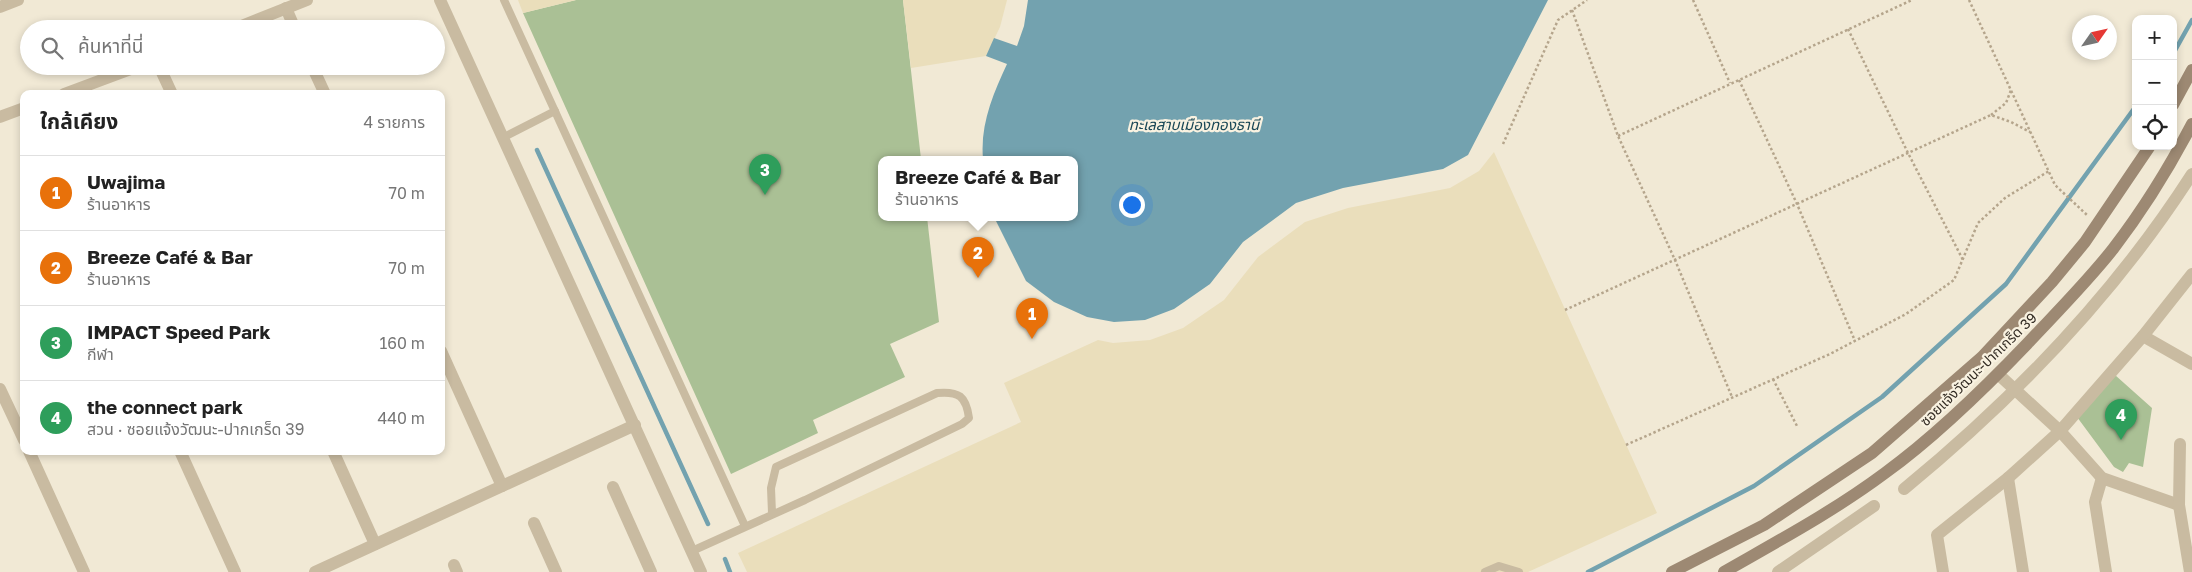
<!DOCTYPE html>
<html lang="th">
<head>
<meta charset="utf-8">
<style>
  body { margin:0; font-family:"Golos Text","Noto Sans Thai",sans-serif; background:#f6f6f6; color:#222 }
  .controls { position:absolute; right:15px; top:15px; display:grid; overflow:hidden; border-radius:10px; box-shadow:0 2px 8px #0003 }
  .controls button { width:45px; height:45px; display:grid; place-items:center; padding:0; border:0; border-bottom:1px solid #e0e0e0; background:#fff; color:#222; font:25px sans-serif }
  .compass { position:absolute; left:2072px; top:15px; width:45px; height:45px; border-radius:50%; background:#fff; box-shadow:0 2px 8px #0003; rotate:56deg }
  .you { position:absolute; left:1131px; top:204px; width:18px; height:18px; margin:-12px; border:4px solid #fff; border-radius:50%; background:#1a73e8; box-shadow:0 0 0 8px #1a73e833 }
  .badge { display:grid; place-items:center; width:32px; height:32px; border-radius:50%; background:#7c3aed; color:#fff; font-size:16px; font-weight:700 }
  .pin { position:absolute; translate:-50% -41px; filter:drop-shadow(0 1px 2px #0008) }
  .pin::after { content:''; position:absolute; top:26px; width:18px; height:15px; background:inherit; clip-path:polygon(0 0,100% 0,50% 100%) }
  .popup { position:absolute; left:878px; top:156px; width:200px; height:65px; box-sizing:border-box; display:grid; place-content:center; border-radius:10px; background:#fff; filter:drop-shadow(0 1px 4px #0005); font-size:16px; white-space:nowrap; color:#767676 }
  .popup b { font-size:19px; color:#222 }
  .popup::after { content:''; position:absolute; left:50%; top:100%; margin-left:-10px; border:10px solid transparent; border-top-color:#fff }
  .list { margin:0; padding:0; list-style:none }
  h2 { display:flex; justify-content:space-between; align-items:center; height:65px; margin:0; padding:0 20px; font-size:21px }
  h2 small { font-size:16px; font-weight:400; color:#767676 }
  .list li { display:grid; grid-template-columns:32px 1fr auto; gap:15px; align-items:center; box-sizing:border-box; height:75px; padding:0 20px; border-top:1px solid #e0e0e0 }
  .list b { display:block; font-size:19px; white-space:nowrap }
  .list p { margin:0; font-size:16px; white-space:nowrap; color:#767676 }
  .list em { font-size:16px; font-style:normal; color:#767676 }
  .icon { flex:none; width:28px; height:28px; fill:none; stroke:currentColor; stroke-width:2; stroke-linecap:round; stroke-linejoin:round }
  .map { position:relative; flex:none; width:2192px; height:572px; overflow:hidden }
  .search { position:absolute; background:#fff; box-shadow:0 2px 8px #0003; left:20px; top:20px; width:425px; height:55px; display:flex; align-items:center; gap:12px; box-sizing:border-box; padding:0 18px; border-radius:28px; color:#767676; font-size:19px }
  .panel { position:absolute; background:#fff; box-shadow:0 2px 8px #0003; left:20px; top:90px; width:425px; height:365px; border-radius:10px }
  .map>svg:first-child { display:block }
</style>
</head>
<body>
<div class="map">
<svg width="2192" height="572" viewBox="0 0 2192 572">
  <rect width="100%" height="100%" fill="#f1e9d5"/>
  <g fill="#aac095">
    <path d="M576,0H903L921,159H882V217H927L939,322L890,344L905,377L813,420L818,433L731,474L523,13Z"/>
    <path d="M2115,375L2152,408L2143,467L2129,463L2123,472L2114,467L2077,417Z"/>
  </g>
  <g fill="#eadebb">
    <path d="M518,0H576L523,13Z"/>
    <path d="M903,0H1007L1000,27L986,56L911,68Z"/>
    <path d="M1494,152L1657,513L1528,572H747L738,553L1021,422L1004,383L1098,340L1113,343L1150,340L1183,328L1224,300L1258,257L1305,222L1348,208L1450,188L1479,171Z"/>
  </g>
  <path fill="#73a2af" d="M1028,0H1548L1468,155L1443,169L1343,188L1296,203L1243,242L1210,284L1174,309L1145,320L1114,322L1087,317L1054,302L1026,281L994,217H1074V159H983C980,125 993,94 1007,64L986,56L994,38L1017,46L1024,26Z"/>
  <g fill="none" stroke-linecap="round" stroke-linejoin="round">
    <g stroke="#73a2af" stroke-width="4.5">
      <path d="M2173,54L2192,20"/>
      <path d="M537,150L708,524"/>
      <path d="M725,559L730,572"/>
      <path d="M1588,572L1754,486L1882,397L2006,284L2136,106"/>
    </g>
    <g stroke="#b5a58c" stroke-width="2.5" stroke-dasharray="2.5 2.5" stroke-linecap="butt">
      <path d="M1693,0L1730,83"/>
      <path d="M1969,0L2055,185L2087,215"/>
      <path d="M1572,10L1618,136L1675,260L1732,397"/>
      <path d="M1848,29L1908,153L1963,260"/>
      <path d="M1739,80L1797,204L1855,341"/>
      <path d="M1991,115L2006,103L2011,90"/>
      <path d="M1618,136L1912,0"/>
      <path d="M1503,144L1558,20L1587,0"/>
      <path d="M1565,310L1991,115L2011,122L2030,132"/>
      <path d="M1773,379L1798,428"/>
      <path d="M1626,445L1830,354L1906,314L1954,280L1978,223L2005,198L2049,171"/>
    </g>
    <g stroke="#c9bba1" stroke-width="8">
      <path d="M504,0L745,526"/>
      <path d="M504,137L555,111"/>
      <path d="M692,551L805,500L962,424L969,418C966,396 959,391 937,393L776,467L771,488L772,513"/>
      <path d="M1485,572L1499,566L1519,572"/>
    </g>
    <g stroke="#c9bba1" stroke-width="12">
      <path d="M286,8L295,29"/>
      <path d="M234,29L307,0"/>
      <path d="M159,66L172,94"/>
      <path d="M312,66L325,94"/>
      <path d="M64,94L139,66"/>
      <path d="M0,117L24,108"/>
      <path d="M2143,336L2192,364"/>
      <path d="M441,351L502,486"/>
      <path d="M1998,374L2060,431L2102,478L2179,505"/>
      <path d="M0,389L24,440"/>
      <path d="M2180,444L2179,505L2190,572"/>
      <path d="M29,451L84,572"/>
      <path d="M180,451L235,572"/>
      <path d="M333,451L375,544"/>
      <path d="M2008,478L2023,572"/>
      <path d="M2102,478L2095,502L2106,572"/>
      <path d="M613,487L651,572"/>
      <path d="M1904,489C2015,398 2115,294 2192,174"/>
      <path d="M534,523L556,572"/>
      <path d="M454,565L457,572"/>
      <path d="M315,572L635,425"/>
      <path d="M1778,572L1874,506"/>
      <path d="M1943,572L1937,535L2008,478L2060,431L2143,336L2192,274"/>
    </g>
    <g stroke="#c9bba1" stroke-width="12">
      <path d="M440,0L701,572"/>
      <path d="M0,7L18,0"/>
    </g>
    <g stroke="#9d8973" stroke-width="12">
      <path d="M2173,105L2192,70"/>
      <path d="M1672,572L1764,525L1872,453L1982,357L2052,282L2085,242L2150,146"/>
      <path d="M1724,572C1778,541 1834,511 1885,473C1936,436 1983,390 2027,344C2056,313 2087,282 2113,249C2143,210 2169,168 2192,124"/>
    </g>
  </g>
  <g text-anchor="middle" dominant-baseline="central" stroke-width="4.5" stroke-linejoin="round" paint-order="stroke">
    <g font-size="14" fill="#332c24" stroke="#f9f2e1">
      <text transform="translate(1978 369) rotate(-44)">ซอยแจ้งวัฒนะ-ปากเกร็ด 39</text>
    </g>
    <g font-size="15" font-style="italic" fill="#194756" stroke="#f9f2e1">
      <text x="1194" y="124">ทะเลสาบเมืองทองธานี</text>
    </g>
  </g>
</svg>
<div class="controls">
<button>+</button>
<button>−</button>
<button><svg class="icon" aria-label="locate" viewBox="0 0 24 24"><circle cx="12" cy="12" r="6"/><path d="M12 2v4M12 18v4M2 12h4M18 12h4"/></svg></button>
</div>
<svg class="compass" viewBox="-18 -18 36 36"><path d="M0-13l5 13h-10z" fill="#e53935"/><path d="M0 13l5-13h-10z" fill="#767676"/></svg>
<div class="you"></div>
<div class="pin badge" style="left:1032px;top:339px;background:#e8710a">1</div>
<div class="pin badge" style="left:978px;top:278px;background:#e8710a">2</div>
<div class="popup"><b>Breeze Café &amp; Bar</b>ร้านอาหาร</div>
<div class="pin badge" style="left:765px;top:195px;background:#2e9e5b">3</div>
<div class="pin badge" style="left:2121px;top:440px;background:#2e9e5b">4</div>
<div class="search"><svg class="icon" aria-label="search" viewBox="0 0 24 24"><circle cx="10" cy="10" r="6"/><path d="M15 15l6 6"/></svg>ค้นหาที่นี่</div>
<section class="panel">
<h2>ใกล้เคียง<small>4 รายการ</small></h2>
<ul class="list">
<li><span class="badge" style="background:#e8710a">1</span><div><b>Uwajima</b><p>ร้านอาหาร</p></div><em>70 m</em></li>
<li><span class="badge" style="background:#e8710a">2</span><div><b>Breeze Café &amp; Bar</b><p>ร้านอาหาร</p></div><em>70 m</em></li>
<li><span class="badge" style="background:#2e9e5b">3</span><div><b>IMPACT Speed Park</b><p>กีฬา</p></div><em>160 m</em></li>
<li><span class="badge" style="background:#2e9e5b">4</span><div><b>the connect park</b><p>สวน · ซอยแจ้งวัฒนะ-ปากเกร็ด 39</p></div><em>440 m</em></li>
</ul>
</section>
</div>
</body>
</html>
